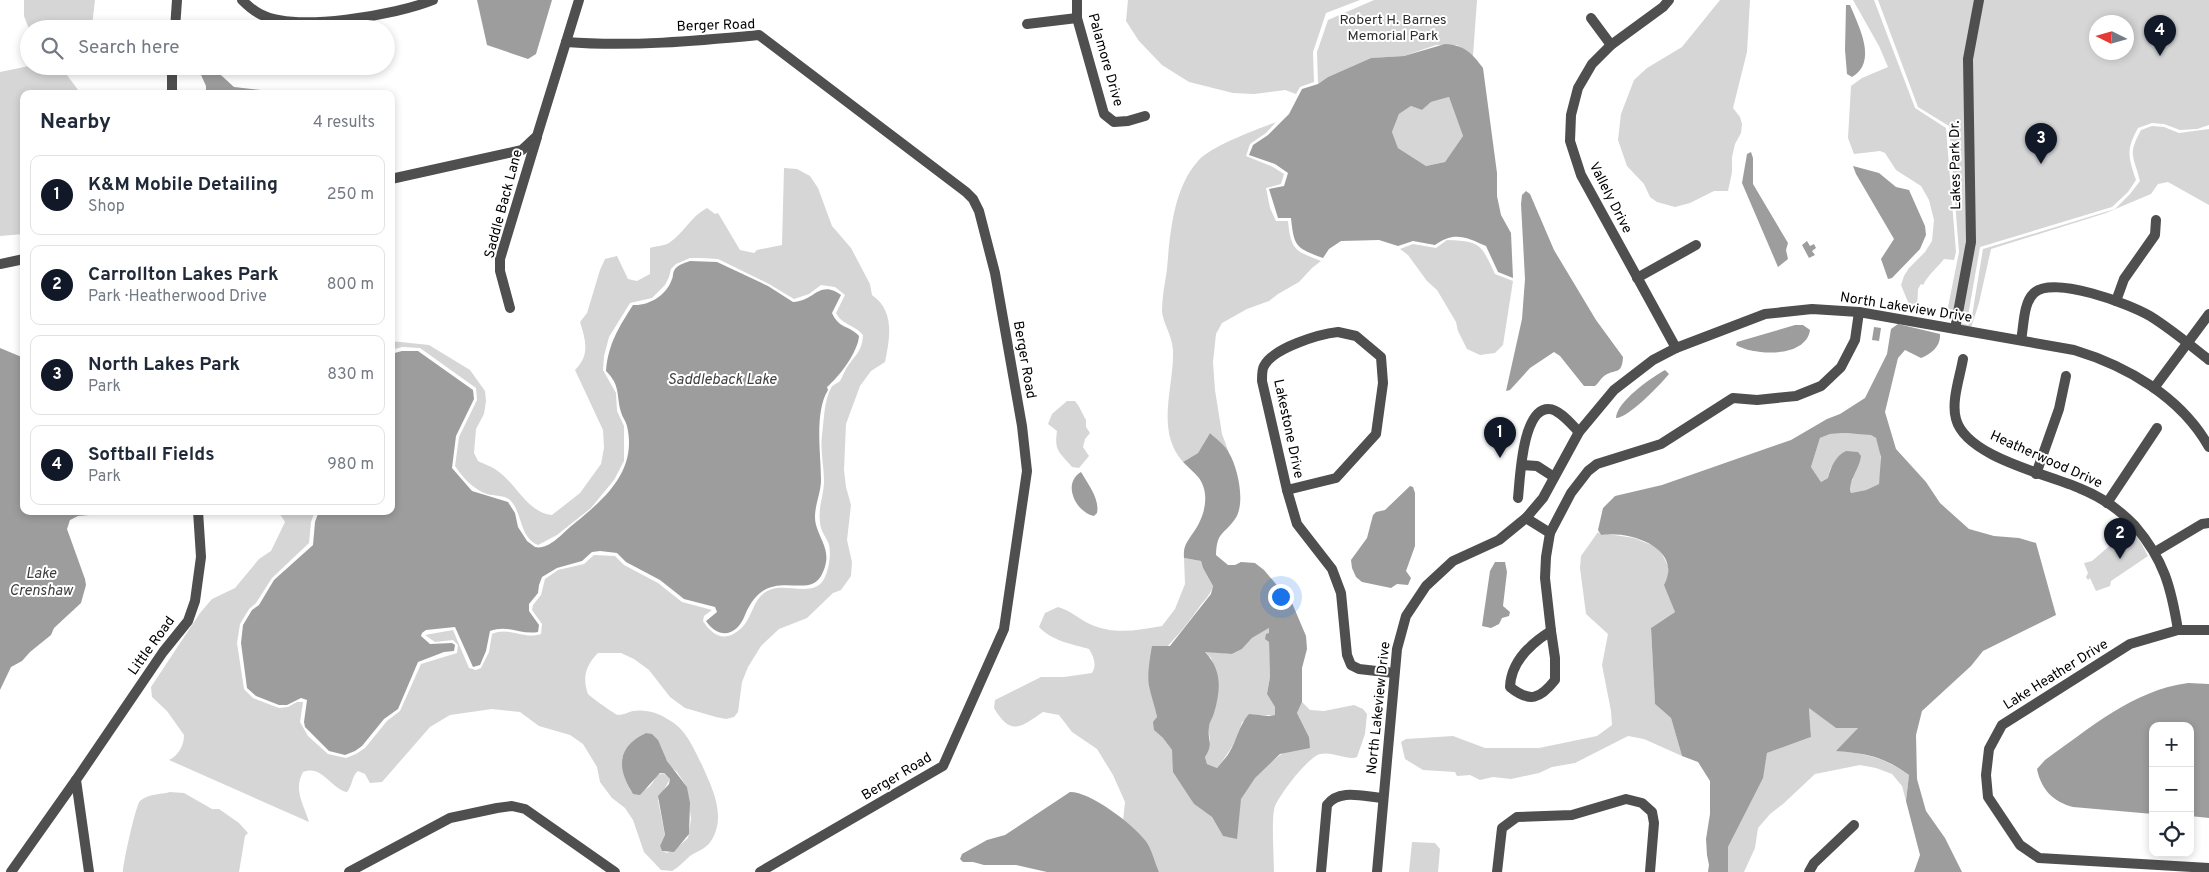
<!DOCTYPE html>
<html lang="en">
<head>
<meta charset="utf-8">
<style>
  body { margin:0; font-family:Overpass,sans-serif; background:#f6f6f7; color:#1f2937 }
  .controls { position:absolute; right:15px; bottom:15px; display:grid; overflow:hidden; border-radius:10px; box-shadow:0 2px 8px #0003 }
  .controls button { width:45px; height:45px; display:grid; place-items:center; padding:0; border:0; border-bottom:1px solid #e0e1e3; background:#fff; color:#1f2937; font:25px sans-serif }
  .compass { position:absolute; left:2089px; top:15px; width:45px; height:45px; border-radius:50%; background:#fff; box-shadow:0 2px 8px #0003; rotate:275deg }
  .you { position:absolute; left:1280px; top:596px; width:18px; height:18px; margin:-12px; border:4px solid #fff; border-radius:50%; background:#1a73e8; box-shadow:0 0 0 8px #1a73e833 }
  .badge { display:grid; place-items:center; width:32px; height:32px; border-radius:50%; background:#111827; color:#fff; font-size:16px; font-weight:700 }
  .pin { position:absolute; translate:-50% -41px; filter:drop-shadow(0 1px 2px #0008) }
  .pin::after { content:''; position:absolute; top:26px; width:18px; height:15px; background:inherit; clip-path:polygon(0 0,100% 0,50% 100%) }
  .list { margin:0; padding:0; list-style:none }
  h2 { display:flex; justify-content:space-between; align-items:center; height:65px; margin:0; padding:0 20px; font-size:21px }
  h2 small { font-size:16px; font-weight:400; color:#747a83 }
  .list li { display:grid; grid-template-columns:32px 1fr auto; gap:15px; align-items:center; box-sizing:border-box; height:80px; margin:0 10px 10px; padding:0 10px; border:1px solid #e0e1e3; border-radius:10px }
  .list b { display:block; font-size:19px; white-space:nowrap }
  .list p { margin:0; font-size:16px; white-space:nowrap; color:#747a83 }
  .list em { font-size:16px; font-style:normal; color:#747a83 }
  .icon { flex:none; width:28px; height:28px; fill:none; stroke:currentColor; stroke-width:2; stroke-linecap:round; stroke-linejoin:round }
  .map { position:relative; flex:none; width:2209px; height:872px; overflow:hidden }
  .search { position:absolute; background:#fff; box-shadow:0 2px 8px #0003; left:20px; top:20px; width:375px; height:55px; display:flex; align-items:center; gap:12px; box-sizing:border-box; padding:0 18px; border-radius:28px; color:#747a83; font-size:19px }
  .panel { position:absolute; background:#fff; box-shadow:0 2px 8px #0003; left:20px; top:90px; width:375px; height:425px; border-radius:10px }
  .map>svg:first-child { display:block }
</style>
</head>
<body>
<div class="map">
<svg width="2209" height="872" viewBox="0 0 2209 872">
  <rect width="100%" height="100%" fill="#fff"/>
  <g fill="#d6d6d6" fill-rule="evenodd">
    <path d="M24,0H95L92,26L90,29H29L24,16Z"/>
    <path d="M1128,0H1360L1326,13L1313,52L1314,82L1300,87L1296,94L1285,90L1254,94L1233,93L1189,82L1162,65L1139,41L1126,21Z"/>
    <path d="M1374,0H1477L1473,56L1457,45H1436L1404,56L1371,58L1328,77L1318,84L1317,52L1328,20Z"/>
    <path d="M1720,0H1750L1747,52L1733,108L1740,117L1742,124L1741,133L1735,144L1732,157V172L1728,191H1714L1690,203L1675,207L1657,202L1650,197L1644,184L1627,166L1618,140L1621,114L1634,80L1647,68L1682,47Z"/>
    <path d="M1853,0H1874L1915,108L1946,128L1956,252L1954,260L1944,259C1937,268 1929,274 1923,285L1921,284L1918,289L1917,309L1908,302L1901,285L1904,276L1909,268L1925,252L1932,241L1934,220L1929,200L1921,186L1896,170L1885,153L1880,151L1854,154L1848,138L1851,86L1862,78L1888,67L1879,46Z"/>
    <path d="M1878,0H2209V125L2197,129L2180,130L2164,124L2152,123L2138,128C2126,150 2128,156 2136,180L2128,192L2112,207L1980,247L1967,322L1946,317L1959,252L1949,126L1918,107ZM2096,22H2126V52H2096Z"/>
    <path d="M29,66L64,71L81,94H24V234L0,236V72Z"/>
    <path d="M1449,97L1463,136L1445,162L1426,166L1398,148L1392,132L1399,114L1411,106L1422,110L1431,102Z"/>
    <path d="M1276,122L1266,133L1250,144L1246,156L1273,167L1284,174L1281,184L1266,188L1270,208L1276,221H1288C1291,250 1295,251 1321,261L1312,268L1299,282L1278,294L1269,301L1247,309L1222,323L1216,334L1213,362L1215,390L1222,434L1229,453L1210,433L1198,453L1183,462C1155,430 1174,388 1173,351C1172,334 1163,324 1162,311C1162,297 1165,283 1167,269C1170,234 1173,189 1198,161C1211,146 1256,130 1276,122Z"/>
    <path d="M2152,126L2164,127L2179,133L2209,129V205L2168,182L2158,184L2151,194L2106,213L1991,249L1979,303L1971,328L1960,326V323L1968,325L1971,322L1983,249L2115,209L2130,194L2140,181C2134,156 2127,156 2141,130Z"/>
    <path d="M784,168L797,169L810,176L818,188L832,226L851,248L870,284L872,295C895,311 890,338 885,362L871,371L860,386L846,424L844,470L846,487L851,505L847,540L852,562L851,576L841,590L833,593L807,618L779,629L761,646L748,667L742,682L738,712L734,717L726,719L716,717L685,708L670,697L649,670L634,659L621,653H598C586,665 582,677 588,694C592,698 616,715 618,715C624,715 628,712 633,711C646,709 659,713 669,720C686,729 694,749 702,765C712,788 727,816 711,841C706,849 697,851 690,856C684,861 679,867 672,871L661,870L644,852L633,820L625,808L612,798L600,782L597,767L583,744L570,735L539,726L520,712L492,709L450,715L430,727L382,782L370,783L365,774L358,771C351,777 353,785 347,792C331,789 322,764 303,772C293,790 304,805 309,822L169,760C179,755 184,745 184,735L167,711L152,697L151,687L200,613L212,599L235,588L259,559L271,551L285,522L278,511H315L311,522L309,543L272,578L256,603L249,609L240,624L237,643L244,689L253,698L279,708L288,707L297,702H303L300,722L308,736L328,754L346,758L356,754L365,748L387,721L400,711L421,664L457,653L458,645L453,640L435,642L425,635L453,630L469,668L476,670L481,668L489,652L492,634C510,626 522,640 541,634L542,624L532,610L533,605L541,595L545,579L558,570L584,564L594,555L615,556L624,565L658,583L682,602L712,610L704,616L703,621C715,640 730,642 745,624C754,612 754,595 772,589C787,584 815,597 824,579C829,570 832,551 828,542C825,536 820,529 820,522C818,507 824,495 824,481C824,466 820,450 822,435C824,421 824,400 831,388C832,385 838,383 840,381C842,378 843,374 845,371C853,356 862,354 863,335C855,325 842,325 836,313L845,295L835,287L821,285L809,294L794,299L769,284L718,259L701,258H690L676,264L671,269L669,277L665,285L652,298L630,303L609,337L604,356L603,370L616,393L617,411L624,426V461L614,480L591,508L557,535L538,545C519,537 523,513 510,500C505,495 494,496 487,494C473,489 464,479 455,466L459,437L477,400L476,388L420,348L402,347L391,350V341L429,345L470,370L485,391L486,401L484,414L476,429L474,453L478,461C484,464 493,467 499,472C516,484 528,513 552,515L580,493L601,464L604,448L603,430L575,370C590,355 586,341 580,322L587,313L600,270L605,259L617,256L628,279L637,281L650,274V248C656,246 664,246 669,243C684,233 690,217 707,208L715,214L718,213L740,250L754,253L757,250L782,245ZM646,733L650,734L671,767L677,772L687,787L691,819L688,838L679,846L667,853L662,851L660,846L665,836L658,800L670,779L663,773C654,775 655,782 649,787C644,791 638,792 633,794C624,782 624,772 622,758L640,736Z"/>
    <path d="M1447,240C1482,241 1481,245 1495,274L1513,281L1503,345L1495,353L1480,355L1467,349L1458,331L1456,322L1437,290L1427,281L1408,255L1400,249L1413,244L1436,248Z"/>
    <path d="M1067,401H1075C1080,407 1082,413 1086,420V427L1090,433L1085,439L1083,447L1089,456L1079,468L1072,467C1060,452 1054,452 1057,431L1048,424L1052,414Z"/>
    <path d="M1844,433C1853,435 1864,432 1872,435C1884,440 1881,474 1879,484L1866,490L1851,493L1850,484L1853,479L1837,458L1830,469L1828,478L1821,482L1811,467L1820,438L1830,434Z"/>
    <path d="M2129,529L2140,541L2148,556L2111,581L2110,586L2096,591L2090,578L2088,580L2086,577L2088,573L2084,563L2092,561Z"/>
    <path d="M1598,532L1601,535L1608,534L1634,538L1659,548L1668,566V578L1675,612L1651,628L1655,704L1671,718L1682,756L1644,739L1628,736L1575,763L1552,767L1539,773L1511,779L1493,777L1480,780L1470,775L1457,776L1455,772L1423,770L1405,759L1401,742L1406,739L1453,736L1485,748H1539L1597,736L1612,725L1611,711L1602,665L1608,634L1586,614L1580,568L1581,556Z"/>
    <path d="M1184,558L1201,561L1203,568L1213,586C1210,596 1204,600 1198,609C1183,630 1168,647 1149,664V687L1152,690L1157,717L1154,730L1163,738L1172,750L1174,764L1194,804L1212,817L1223,836L1237,838C1237,826 1237,810 1241,799C1250,773 1286,750 1309,737L1297,713L1302,702L1310,710L1324,711L1354,705L1363,709L1367,714L1365,734L1357,757C1348,761 1333,751 1320,754C1307,758 1281,793 1275,806C1271,816 1274,859 1274,872H1159L1145,840L1123,821L1125,802L1113,775L1097,749L1072,732L1059,715L1043,712C1021,727 1011,737 994,708L995,700L1041,677H1064L1092,673C1097,665 1094,657 1089,649C1072,644 1052,641 1039,627L1045,613L1058,607C1072,611 1080,620 1092,625C1116,635 1138,630 1162,626L1175,609L1185,584Z"/>
    <path d="M1269,628L1270,677L1267,694L1275,707V715H1262L1242,722C1237,741 1228,754 1217,768L1207,764L1205,757L1210,740L1208,726L1214,713V666L1211,658L1204,651L1232,654L1242,649L1252,638Z"/>
    <path d="M1809,707L1836,728L1859,727L1837,751C1869,754 1882,757 1909,775L1906,801L1902,786L1892,774L1876,768L1860,765L1815,774L1783,804L1770,814L1758,828L1755,848L1744,872H1728V847L1762,778L1767,753L1811,737Z"/>
    <path d="M170,792L184,793L212,809H219L239,823L248,833L245,836L239,872H123C123,864 136,804 140,801C149,793 160,795 170,792Z"/>
    <path d="M1412,842L1435,843L1440,849L1438,872H1409Z"/>
  </g>
  <g fill="#9d9d9d" fill-rule="evenodd">
    <path d="M477,0H552L536,54L528,59L487,45Z"/>
    <path d="M1850,5C1859,27 1878,62 1852,77L1847,74L1845,50L1846,5Z"/>
    <path d="M1445,44C1464,45 1472,53 1483,68L1497,173V196L1501,215L1511,233L1513,278L1498,272L1486,246C1466,237 1454,231 1435,245L1413,241L1398,246L1379,240L1341,241L1329,249L1323,258C1296,248 1294,247 1291,218H1278L1269,189L1284,186L1288,173L1275,164L1249,155L1253,145L1268,135L1289,114L1302,89L1318,84L1328,77L1371,58L1404,56ZM1449,97L1463,136L1445,162L1426,166L1398,148L1392,132L1399,114L1411,106L1422,110L1431,102Z"/>
    <path d="M197,66H211L234,87L298,94H206V86Z"/>
    <path d="M1751,152L1753,158V184L1788,243L1786,250L1788,259L1778,267L1742,183L1747,154Z"/>
    <path d="M1853,166L1879,173L1896,187L1909,190L1925,226L1926,235L1920,249L1892,278L1888,279L1881,259L1894,239L1856,174Z"/>
    <path d="M1526,191L1530,194L1554,250L1596,320L1623,357C1622,376 1615,368 1604,376C1600,379 1599,383 1595,386H1584L1560,356L1554,352L1530,368L1510,390L1506,391L1522,319L1525,279L1521,204L1522,195Z"/>
    <path d="M1807,241L1810,246L1814,244L1816,248L1812,251L1815,255L1809,258L1802,245Z"/>
    <path d="M690,261L717,262L768,286L793,302C815,301 819,279 841,295L832,313C839,329 849,325 859,336C858,352 839,377 827,387L828,390C814,413 821,453 821,480C821,495 812,510 816,525C821,542 832,552 823,572C810,605 768,560 745,615C737,636 719,640 706,621L717,612L715,607L684,599L660,580L626,562L617,553L600,551L592,552L582,561L557,568L542,577L539,585L538,593L529,604V611L539,625L538,632C520,635 508,624 490,631L486,651L480,665L473,667L455,627L426,630L422,633L421,636L430,644L452,643L455,645L454,651L444,652L418,662L398,709L384,719L362,746L355,751L345,755L329,751L305,727L304,722L307,700L301,698L287,705H279L256,696L247,688L241,643L243,625L252,610L259,605L274,580L313,545L315,522L319,511H391V354L402,351H418L473,390L474,399L456,436L452,468L472,491L508,502L515,513L518,527L527,541L535,547C548,550 561,535 570,527C602,501 638,473 627,426C626,421 622,417 621,412C616,395 621,386 606,371C608,344 619,327 633,305C649,306 667,295 672,279C673,278 673,272 674,271C676,265 685,263 690,261Z"/>
    <path d="M1898,324L1940,334C1941,346 1931,354 1921,358L1905,350L1898,358L1885,412L1896,449L1926,482L1940,503L1969,529L1994,536L2019,538L2036,543L2056,615L1983,651L1971,666L1922,711L1916,735L1917,779L1926,811L1945,838L1962,872H1914L1920,855L1906,801L1909,775C1882,756 1869,754 1836,751L1858,728H1836L1809,708L1811,737L1767,753L1763,778L1728,847V872H1708L1709,865L1707,855L1706,839L1710,814V781L1698,762L1682,756L1671,718L1655,704L1651,628L1675,612L1664,585C1684,548 1629,530 1601,535L1598,530L1603,508L1615,496L1662,485L1791,440L1827,419L1840,414L1865,398L1887,354L1891,329ZM1844,433L1871,435L1876,438L1881,457L1879,484L1866,490L1851,493C1847,482 1860,468 1861,456L1858,452L1846,451C1836,455 1830,468 1828,478L1821,482L1811,467L1820,438L1830,434Z"/>
    <path d="M1795,325H1803L1810,330C1806,358 1755,356 1736,345L1737,342Z"/>
    <path d="M1874,327L1881,328L1879,341L1872,340Z"/>
    <path d="M0,348L24,358V511H102L100,514L78,516L70,520L67,529L85,579L86,585L81,603L54,628L51,635L30,652L22,661L11,667L0,690Z"/>
    <path d="M1665,370L1669,374C1660,385 1628,418 1616,418C1616,402 1652,377 1665,370Z"/>
    <path d="M1210,433C1216,439 1225,445 1229,453C1238,468 1246,504 1235,519C1223,536 1217,531 1216,555L1228,565H1235L1241,562L1255,563L1264,570L1292,603L1306,636L1307,649L1302,668V702L1297,713L1309,737L1310,748L1280,754L1255,778L1241,799L1237,839L1223,836L1212,817L1194,804L1173,772L1172,750L1163,738L1154,730L1153,722L1157,717C1155,706 1151,696 1149,686C1147,675 1150,657 1152,646H1170L1211,594L1213,586L1203,568L1201,561L1184,558C1183,546 1187,542 1193,533C1204,518 1211,495 1199,478C1194,472 1188,467 1183,462L1198,453ZM1269,628V633L1266,634L1265,639L1269,642L1270,677L1267,694L1275,707V715L1269,716L1249,714C1239,725 1237,740 1229,753C1226,758 1220,764 1217,768L1207,764L1205,757C1214,743 1207,741 1209,727C1209,722 1213,718 1214,713C1221,689 1222,670 1205,652L1232,654L1242,649L1252,638Z"/>
    <path d="M1081,472C1088,484 1100,499 1097,513L1094,516C1077,513 1061,484 1081,472Z"/>
    <path d="M1410,486L1413,487L1415,493V546L1406,571L1411,578L1408,585L1397,584L1391,588L1362,582L1356,577L1352,568L1351,560L1367,538L1373,515L1376,512L1385,510Z"/>
    <path d="M1495,562H1505L1507,572L1503,606L1510,612L1509,616L1502,618L1499,624L1491,628L1482,626L1490,571Z"/>
    <path d="M2188,683L2209,684V818L2190,816V726H2153V814L2073,807C2053,802 2041,789 2037,769L2045,760C2089,729 2133,690 2188,683Z"/>
    <path d="M646,733L652,734L658,740L667,761L687,787L690,803L689,834L674,852L662,851L660,846L665,835L658,796L669,784L670,779L664,773H660L640,795L633,794C617,769 616,747 646,733Z"/>
    <path d="M1070,792C1091,792 1131,823 1145,840C1152,849 1154,861 1159,872H1047L1016,865H984L973,862H963L960,859L962,854L987,840L1005,835Z"/>
  </g>
  <g fill="none" stroke-linecap="round" stroke-linejoin="round">
    <g stroke="#4f4f4f" stroke-width="10">
      <path d="M242,0C247,5 254,11 260,14C295,33 397,15 433,0"/>
      <path d="M1077,0V18L1104,114L1114,122L1128,121L1145,116"/>
      <path d="M1669,0L1663,7L1611,45L1592,64L1578,88L1571,115L1570,141L1581,175L1676,348"/>
      <path d="M1591,18L1611,45"/>
      <path d="M1027,24L1077,18"/>
      <path d="M175,29L177,0"/>
      <path d="M566,42C630,47 696,41 759,35L966,192L973,199L979,211L995,273L1022,426L1027,471L1004,629L943,766L760,872"/>
      <path d="M172,66V94"/>
      <path d="M391,179L522,150L537,136L579,0"/>
      <path d="M0,264L24,259"/>
      <path d="M1637,278L1696,245"/>
      <path d="M2116,301L2124,279L2155,235L2156,220"/>
      <path d="M510,308L500,271V259L537,137"/>
      <path d="M1955,329L1971,242L1968,59L1979,0"/>
      <path d="M1338,332L1356,336L1381,357L1383,383L1376,434L1336,478L1287,490L1262,381C1262,377 1262,369 1264,366C1273,348 1319,334 1338,332Z"/>
      <path d="M2021,340C2024,326 2023,303 2034,293C2053,275 2130,304 2150,316C2171,329 2190,345 2209,360"/>
      <path d="M1963,359C1960,377 1951,401 1956,419C1966,457 2047,474 2079,488C2099,496 2120,510 2135,526C2164,560 2171,587 2178,630"/>
      <path d="M2154,388L2209,314"/>
      <path d="M1522,465L1537,466L1554,477"/>
      <path d="M2036,474L2059,409L2066,376"/>
      <path d="M1287,490L1297,524L1332,569L1341,593L1347,655L1351,665L1359,669L1394,673"/>
      <path d="M1518,498C1520,480 1522,408 1549,409C1559,409 1572,425 1579,432"/>
      <path d="M2107,503L2157,428"/>
      <path d="M1526,518L1550,533"/>
      <path d="M2155,552L2202,524L2209,523"/>
      <path d="M2209,630H2178L2130,644L2002,725L1989,749L1986,775L1988,797L2020,845L2039,858L2209,868"/>
      <path d="M1551,631L1545,578L1546,557L1550,533L1571,493L1588,471L1597,464L1661,444L1733,398L1757,400L1796,396L1821,386L1841,367L1855,340L1859,312"/>
      <path d="M1551,631L1555,658V680C1540,699 1530,703 1510,687C1511,662 1530,644 1551,631Z"/>
      <path d="M11,872L76,780"/>
      <path d="M89,872L76,780L163,652L188,621L195,601L201,557L198,511"/>
      <path d="M349,872L450,818L497,808L512,806L525,809L615,872"/>
      <path d="M1321,872L1327,805C1339,788 1365,797 1383,798"/>
      <path d="M1377,872L1397,649L1406,616L1426,586L1453,561L1499,540L1526,518L1543,498L1579,432L1614,390L1653,360L1676,348L1765,314L1812,309L1859,312L2074,350C2127,366 2181,397 2209,447"/>
      <path d="M1497,872L1502,828L1517,817L1572,815L1626,799L1642,803L1652,812L1654,823L1650,872"/>
      <path d="M1809,872L1814,863L1854,825"/>
    </g>
  </g>
  <g text-anchor="middle" dominant-baseline="central" stroke-width="4" stroke-linejoin="round" paint-order="stroke">
    <g font-size="14" fill="#2d2d2d" stroke="#fff">
      <text x="1393" y="20">Robert H. Barnes<tspan x="1393" dy="16">Memorial Park</tspan></text>
    </g>
    <g font-size="14" fill="#000" stroke="#fff">
      <text transform="translate(716 26) rotate(-2)">Berger Road</text>
      <text transform="translate(1105 60) rotate(74)">Palamore Drive</text>
      <text transform="translate(1956 165) rotate(-91)">Lakes Park Dr.</text>
      <text transform="translate(1610 198) rotate(63)">Vallely Drive</text>
      <text transform="translate(504 204) rotate(-75)">Saddle Back Lane</text>
      <text transform="translate(1906 308) rotate(9)">North Lakeview Drive</text>
      <text transform="translate(1024 360) rotate(80)">Berger Road</text>
      <text transform="translate(1288 429) rotate(78)">Lakestone Drive</text>
      <text transform="translate(2046 460) rotate(24)">Heatherwood Drive</text>
      <text transform="translate(152 646) rotate(-54)">Little Road</text>
      <text transform="translate(2056 675) rotate(-32)">Lake Heather Drive</text>
      <text transform="translate(1379 708) rotate(-84)">North Lakeview Drive</text>
      <text transform="translate(897 777) rotate(-31)">Berger Road</text>
    </g>
    <g font-size="15" font-style="italic" fill="#3e3e3e" stroke="#fff">
      <text x="722" y="380">Saddleback Lake</text>
      <text x="41" y="574">Lake<tspan x="41" dy="17">Crenshaw</tspan></text>
    </g>
  </g>
</svg>
<div class="controls">
<button>+</button>
<button>−</button>
<button><svg class="icon" aria-label="locate" viewBox="0 0 24 24"><circle cx="12" cy="12" r="6"/><path d="M12 2v4M12 18v4M2 12h4M18 12h4"/></svg></button>
</div>
<svg class="compass" viewBox="-18 -18 36 36"><path d="M0-13l5 13h-10z" fill="#e53935"/><path d="M0 13l5-13h-10z" fill="#747a83"/></svg>
<div class="you"></div>
<div class="pin badge" style="left:1500px;top:458px">1</div>
<div class="pin badge" style="left:2120px;top:559px">2</div>
<div class="pin badge" style="left:2041px;top:164px">3</div>
<div class="pin badge" style="left:2160px;top:56px">4</div>
<div class="search"><svg class="icon" aria-label="search" viewBox="0 0 24 24"><circle cx="10" cy="10" r="6"/><path d="M15 15l6 6"/></svg>Search here</div>
<section class="panel">
<h2>Nearby<small>4 results</small></h2>
<ul class="list">
<li><span class="badge">1</span><div><b>K&amp;M Mobile Detailing</b><p>Shop</p></div><em>250 m</em></li>
<li><span class="badge">2</span><div><b>Carrollton Lakes Park</b><p>Park · Heatherwood Drive</p></div><em>800 m</em></li>
<li><span class="badge">3</span><div><b>North Lakes Park</b><p>Park</p></div><em>830 m</em></li>
<li><span class="badge">4</span><div><b>Softball Fields</b><p>Park</p></div><em>980 m</em></li>
</ul>
</section>
</div>
</body>
</html>
